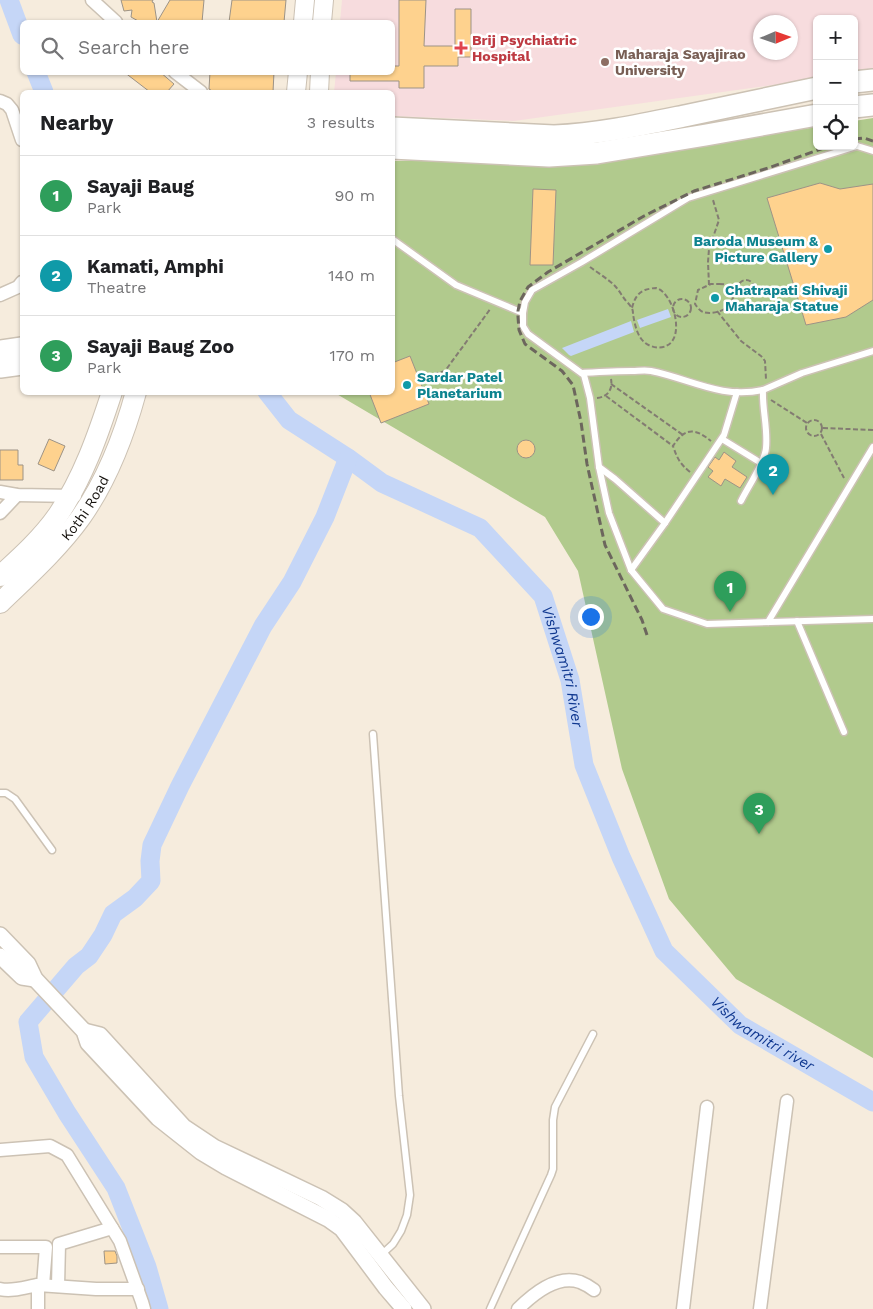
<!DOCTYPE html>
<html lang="en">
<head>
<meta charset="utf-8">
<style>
  body { margin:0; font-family:"Work Sans",sans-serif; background:#f6f6f6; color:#202124 }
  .controls { position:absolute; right:15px; top:15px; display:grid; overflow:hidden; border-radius:8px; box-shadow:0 1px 4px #0004 }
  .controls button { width:45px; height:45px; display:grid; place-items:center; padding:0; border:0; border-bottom:1px solid #e0e0e0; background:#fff; color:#202124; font:25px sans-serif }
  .compass { position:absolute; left:753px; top:15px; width:45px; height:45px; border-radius:50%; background:#fff; box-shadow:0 1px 4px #0004; rotate:88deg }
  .you { position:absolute; left:590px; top:616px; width:18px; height:18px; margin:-12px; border:4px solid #fff; border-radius:50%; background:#1a73e8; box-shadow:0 0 0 8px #1a73e833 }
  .badge { display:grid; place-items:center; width:32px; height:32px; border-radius:50%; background:#0b8043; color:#fff; font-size:16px; font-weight:700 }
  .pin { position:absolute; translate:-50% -41px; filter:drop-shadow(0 1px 2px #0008) }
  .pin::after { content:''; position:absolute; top:26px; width:18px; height:15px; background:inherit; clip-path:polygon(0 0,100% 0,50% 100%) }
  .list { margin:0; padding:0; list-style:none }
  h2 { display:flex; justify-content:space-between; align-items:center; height:65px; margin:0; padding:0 20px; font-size:21px }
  h2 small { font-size:16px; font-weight:400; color:#757577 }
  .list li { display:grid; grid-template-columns:32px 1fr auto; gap:15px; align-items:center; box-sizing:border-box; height:80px; padding:0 20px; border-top:1px solid #e0e0e0 }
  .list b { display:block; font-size:19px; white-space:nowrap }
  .list p { margin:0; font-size:16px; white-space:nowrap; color:#757577 }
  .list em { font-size:16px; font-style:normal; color:#757577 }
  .icon { flex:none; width:28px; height:28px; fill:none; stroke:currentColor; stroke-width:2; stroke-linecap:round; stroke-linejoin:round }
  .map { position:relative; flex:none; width:873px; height:1309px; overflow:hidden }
  .search { position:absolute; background:#fff; box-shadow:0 1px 4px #0004; left:20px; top:20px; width:375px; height:55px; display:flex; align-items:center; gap:12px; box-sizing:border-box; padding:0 18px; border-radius:8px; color:#757577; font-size:19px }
  .panel { position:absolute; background:#fff; box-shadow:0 1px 4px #0004; left:20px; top:90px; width:375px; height:305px; border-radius:8px }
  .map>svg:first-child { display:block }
</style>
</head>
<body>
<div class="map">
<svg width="873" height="1309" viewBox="0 0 873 1309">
  <rect width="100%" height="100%" fill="#f6ecdd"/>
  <path fill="#f7dcde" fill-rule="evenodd" d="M342,0H873V71L854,73V19H817V79L514,121L393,116L392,92H334L336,73L392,72V22H340ZM760,22H790V52H760Z"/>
  <path fill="#b1ca8d" d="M873,118V1058L736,979L669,899L622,769L578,571L545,517L335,393L392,392L393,161L490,159L549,164L817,127V146H854V121Z"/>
  <g fill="#c5d6f7">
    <path d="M668,309L671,317L640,328L637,320Z"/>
    <path d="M631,321L634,332L571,356L569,355L562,348Z"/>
  </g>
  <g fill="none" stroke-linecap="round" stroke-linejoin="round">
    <g stroke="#c5d6f7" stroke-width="19">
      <path d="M9,0L22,35"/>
      <path d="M36,72L44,92"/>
      <path id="s1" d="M267,392L289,420L348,458L382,483L480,528L543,596L570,680L584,765L621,857L664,951L740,1025L873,1102"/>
      <path d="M159,1309L147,1267L116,1188L67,1113L34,1057L28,1022L76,966L89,956L103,935L113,914L135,898L151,881L150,861L152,845L180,786L263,626L292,582L325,517L348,458"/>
    </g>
  </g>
  <g fill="#fed28e" stroke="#9d9386">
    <path d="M121,0H153L152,2L154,3L157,22H140L131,17L132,10L124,11Z"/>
    <path d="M170,0H204L202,22H157Z"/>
    <path d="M232,0H286L284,22H229Z"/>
    <path d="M399,0H426L424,46H455V9H471V57H458V66H424V88H399V81H350V72H392V66H399Z"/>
    <path d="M124,72H160L174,84L167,92H150Z"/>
    <path d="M210,72H274L273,92H214L209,89Z"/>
    <path d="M820,183L840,189L873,184V300L846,317L806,325L767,198Z"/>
    <path d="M533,189L556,190L553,265H530Z"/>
    <path d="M410,356L429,404L381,423L369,392H392V363Z"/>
    <path d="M49,439L65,446L54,471L38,464Z"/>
    <circle cx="526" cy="449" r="9"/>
    <path d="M0,450H18V465H23V480H0Z"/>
    <path d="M724,452L736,461L732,467L747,477L740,488L725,479L721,486L708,477L713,471L708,467L715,457L719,460Z"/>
    <path d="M104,1251H115L117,1256V1263L105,1264Z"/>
  </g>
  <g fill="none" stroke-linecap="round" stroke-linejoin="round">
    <g stroke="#ccc2b4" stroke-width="9">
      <g id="service">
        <path d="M854,145L873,151"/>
        <path d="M392,239L456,285L523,313V326L528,334L584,375L590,398L599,467L609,513L631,570L663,609L707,624L873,619"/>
        <path d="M523,313L525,302L532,290L582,262L688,198L857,146"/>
        <path d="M582,373C599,372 615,371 632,371C638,371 645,370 651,371C691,379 720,399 763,390"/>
        <path d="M722,439L761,463"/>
        <path d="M599,467L615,479L665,523"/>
        <path d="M741,501C748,487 765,462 766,448C768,428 762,409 763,390L802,373L873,351"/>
        <path d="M631,570L665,523L724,435L737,392"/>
        <path d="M797,621L844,732"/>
        <path d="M768,622L873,447"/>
        <path d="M373,734L399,1096L410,1195L407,1215L401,1231L393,1244L381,1255"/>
        <path d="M0,793H6L15,799L52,850"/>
        <path d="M490,1309L551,1175L553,1169V1120L555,1107L593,1034"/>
      </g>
    </g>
    <g stroke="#ccc2b4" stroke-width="15">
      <g id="minor">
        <path d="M92,0L116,22"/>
        <path d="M175,72L201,92"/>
        <path d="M0,101L7,104L12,110L22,140"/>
        <path d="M0,295L18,287L22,282"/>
        <path d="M0,492L17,495L75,496"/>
        <path d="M0,513L17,495"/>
        <path d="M0,1150L50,1146L67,1155L120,1241L142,1302L144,1309"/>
        <path d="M0,1247H46L43,1285"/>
        <path d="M58,1286L59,1244L112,1228"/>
        <path d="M0,1289C12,1292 26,1287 38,1285"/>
        <path d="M38,1309V1285L96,1289H138"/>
        <path d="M518,1309C533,1294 557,1274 580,1282C585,1284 590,1287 594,1290"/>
        <path d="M683,1309L707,1107"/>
        <path d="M760,1309L787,1101"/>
      </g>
    </g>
    <g stroke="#ccc2b4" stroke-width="18">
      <g id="tertiary">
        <path d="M0,935L28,964L35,979L84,1031L88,1043L158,1118L201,1152L226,1167L328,1219L342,1229L386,1288L404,1309"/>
        <path d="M0,956L22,977L35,979"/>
        <path d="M84,1031L100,1035L184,1127L214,1147L321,1198L342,1211L354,1222L423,1309"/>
      </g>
    </g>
    <g stroke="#ccc2b4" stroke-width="20">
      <g id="secondary">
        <path d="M303,22L305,0"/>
        <path d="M322,22L324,0"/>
        <path d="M296,92L298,72"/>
        <path d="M319,92L320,72"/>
      </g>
    </g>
    <g stroke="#ccc2b4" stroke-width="22">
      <g id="primary">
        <path d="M0,576C21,557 42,538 58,515C83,478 98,435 112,392"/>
        <path id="s2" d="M0,603C28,576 58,549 81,517C107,480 124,436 136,392"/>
      </g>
    </g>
    <g stroke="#ccc2b4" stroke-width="24">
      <g id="trunk">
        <path d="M854,82L873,80"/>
        <path d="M854,107L873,105"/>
        <path d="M392,128L554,136C600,134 645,124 689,115C732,106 774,97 817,88"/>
        <path d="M392,148L549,156L597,153L706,135L817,115"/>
        <path d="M0,351L22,348"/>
        <path d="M0,367L22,364"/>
      </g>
    </g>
    <g stroke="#837c72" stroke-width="2" stroke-dasharray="5 2.5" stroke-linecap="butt">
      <path d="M590,267C598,273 608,279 615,286C619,290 622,296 626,301C628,303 630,305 631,307C633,309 633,312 633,314C635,326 638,342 651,346C656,348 662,348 666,346C686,338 673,292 656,288C653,288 648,289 645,290C637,293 634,300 632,308"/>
      <circle cx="746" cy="288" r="8"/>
      <path d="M719,284C721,284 725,284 727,285C734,289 735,300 729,306C724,311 711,315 703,312C700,311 697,307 695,304L698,290L711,284Z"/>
      <path d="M709,285L708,262L709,249L719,220L713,200"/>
      <circle cx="682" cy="308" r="9"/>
      <path d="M717,311L741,341L761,356L765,361L766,379"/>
      <path d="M419,378L445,371L491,308"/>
      <path d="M611,384L683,435"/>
      <path d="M606,396L673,446"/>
      <path d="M597,398C608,397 613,389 611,379"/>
      <path d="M771,400L807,423"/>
      <circle cx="814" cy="428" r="8"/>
      <path d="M823,428L873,430"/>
      <path d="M821,434L844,478"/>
      <path d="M690,472C680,464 677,458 673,446C685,427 695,428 711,441"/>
    </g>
    <use href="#service" stroke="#fff" stroke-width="6"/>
    <use href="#minor" stroke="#fff" stroke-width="12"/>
    <use href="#tertiary" stroke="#fff" stroke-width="15"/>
    <use href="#secondary" stroke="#fff" stroke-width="18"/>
    <use href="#primary" stroke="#fff" stroke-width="20"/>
    <use href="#trunk" stroke="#fff" stroke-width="21"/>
    <g stroke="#6c665d" stroke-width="3" stroke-dasharray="8 4" stroke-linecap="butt">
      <path d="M854,139L864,138L873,141"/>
      <path d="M647,635L642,620L605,545L587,464L581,422L573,385L562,371L525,344L519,330L518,317V311L520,301L528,287L548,272L644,216L694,191L768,168L829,146"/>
    </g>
  </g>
  <path fill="#e0444e" stroke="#fff" stroke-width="2" d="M458.5 40.5h5v5h5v5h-5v5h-5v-5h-5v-5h5z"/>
  <circle fill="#8d6e63" stroke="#fff" stroke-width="2" cx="605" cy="62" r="5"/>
  <g fill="#0f9aa8" stroke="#fff" stroke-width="2">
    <circle cx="828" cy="249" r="5"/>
    <circle cx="715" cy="298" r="5"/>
    <circle cx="407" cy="385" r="5"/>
  </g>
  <g text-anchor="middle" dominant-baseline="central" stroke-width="5" stroke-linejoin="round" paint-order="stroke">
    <g font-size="14" font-weight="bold" fill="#be3a42" stroke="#fff" text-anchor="start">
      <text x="472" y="40">Brij Psychiatric<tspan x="472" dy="16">Hospital</tspan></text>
    </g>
    <g font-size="14" font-weight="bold" fill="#785e54" stroke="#fff" text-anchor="start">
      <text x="615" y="54">Maharaja Sayajirao<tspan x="615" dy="16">University</tspan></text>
    </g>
    <g font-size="14" font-weight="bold" fill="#0d838f" stroke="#fff" text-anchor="start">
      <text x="818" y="241" text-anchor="end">Baroda Museum &amp;<tspan x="818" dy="16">Picture Gallery</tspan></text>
      <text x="725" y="290">Chatrapati Shivaji<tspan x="725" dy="16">Maharaja Statue</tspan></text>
      <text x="417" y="377">Sardar Patel<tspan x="417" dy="16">Planetarium</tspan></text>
    </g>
    <g font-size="14" fill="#16120e" stroke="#fff">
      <text stroke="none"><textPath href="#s2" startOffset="128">Kothi Road</textPath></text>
    </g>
    <g font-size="15" font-style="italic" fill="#103890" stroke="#fff">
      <text stroke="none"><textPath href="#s1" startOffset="422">Vishwamitri River</textPath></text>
      <text stroke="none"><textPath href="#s1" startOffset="855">Vishwamitri river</textPath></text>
    </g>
  </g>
</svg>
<div class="controls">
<button>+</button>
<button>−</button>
<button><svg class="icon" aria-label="locate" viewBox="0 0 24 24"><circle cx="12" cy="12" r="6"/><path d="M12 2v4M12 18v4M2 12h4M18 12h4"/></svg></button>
</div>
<svg class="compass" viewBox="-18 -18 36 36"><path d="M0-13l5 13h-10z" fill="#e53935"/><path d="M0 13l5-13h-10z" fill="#757577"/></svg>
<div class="you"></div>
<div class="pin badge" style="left:730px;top:612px;background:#2e9e5b">1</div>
<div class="pin badge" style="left:773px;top:495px;background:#0f9aa8">2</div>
<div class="pin badge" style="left:759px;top:834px;background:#2e9e5b">3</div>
<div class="search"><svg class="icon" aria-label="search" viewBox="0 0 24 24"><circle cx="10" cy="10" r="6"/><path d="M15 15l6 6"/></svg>Search here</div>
<section class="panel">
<h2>Nearby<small>3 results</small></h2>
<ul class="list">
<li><span class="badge" style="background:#2e9e5b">1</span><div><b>Sayaji Baug</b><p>Park</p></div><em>90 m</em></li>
<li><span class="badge" style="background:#0f9aa8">2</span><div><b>Kamati, Amphi</b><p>Theatre</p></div><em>140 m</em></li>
<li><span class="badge" style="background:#2e9e5b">3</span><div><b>Sayaji Baug Zoo</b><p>Park</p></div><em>170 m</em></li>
</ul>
</section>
</div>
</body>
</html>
